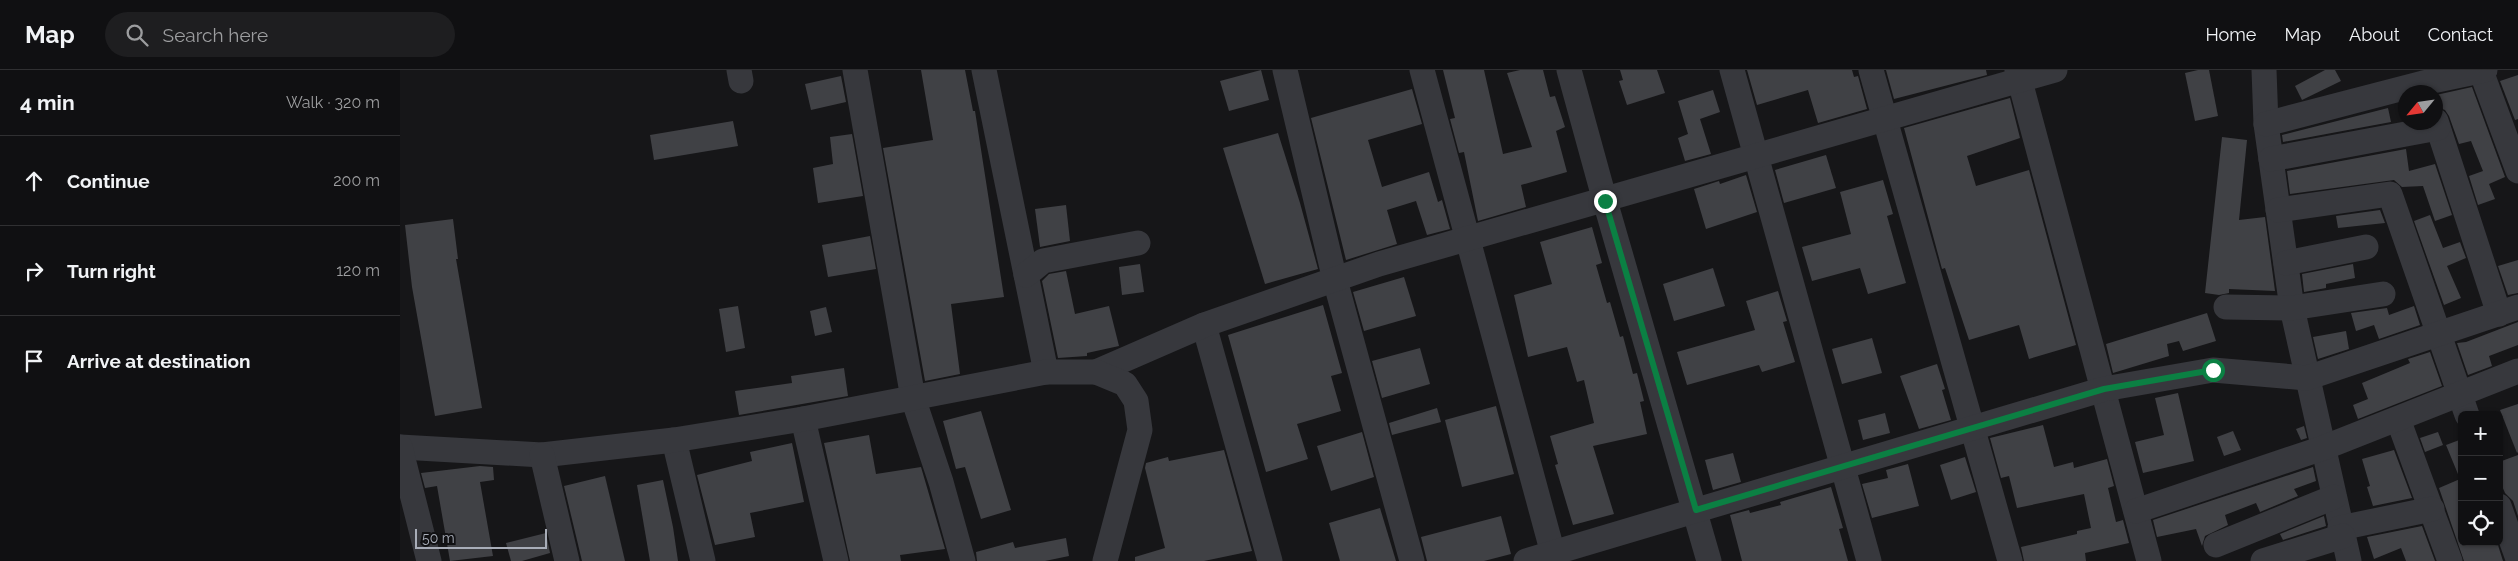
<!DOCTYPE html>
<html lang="en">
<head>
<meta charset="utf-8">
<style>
  body { margin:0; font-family:Raleway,sans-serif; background:#1e1e20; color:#f1f3f6 }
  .controls { position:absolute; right:15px; bottom:15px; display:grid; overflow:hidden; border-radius:8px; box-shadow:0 1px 4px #0004 }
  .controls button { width:45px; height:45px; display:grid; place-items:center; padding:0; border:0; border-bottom:1px solid #303032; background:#101012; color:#f1f3f6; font:25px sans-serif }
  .compass { position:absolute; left:1998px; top:15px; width:45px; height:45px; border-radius:50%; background:#101012; box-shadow:0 1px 4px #0004; rotate:241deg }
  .scale { position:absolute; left:15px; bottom:12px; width:132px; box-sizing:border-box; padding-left:5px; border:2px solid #a8adb8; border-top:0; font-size:14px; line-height:18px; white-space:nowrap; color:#a8adb8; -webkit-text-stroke:4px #111113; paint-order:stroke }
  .stop { position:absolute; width:15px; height:15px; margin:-11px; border:4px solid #0b8043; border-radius:50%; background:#fff }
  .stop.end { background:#0b8043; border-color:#fff; box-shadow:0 1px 5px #0008 }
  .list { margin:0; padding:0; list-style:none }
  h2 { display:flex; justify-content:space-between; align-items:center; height:65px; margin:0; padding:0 20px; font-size:21px }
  h2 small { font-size:16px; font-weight:400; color:#9c9d9f }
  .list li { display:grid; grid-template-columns:32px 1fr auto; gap:15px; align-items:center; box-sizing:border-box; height:90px; padding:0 20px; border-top:1px solid #303032 }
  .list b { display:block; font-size:19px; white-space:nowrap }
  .list em { font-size:16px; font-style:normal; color:#9c9d9f }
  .icon { flex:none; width:28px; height:28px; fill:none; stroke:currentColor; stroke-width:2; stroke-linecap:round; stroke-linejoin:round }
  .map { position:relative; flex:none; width:2118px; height:491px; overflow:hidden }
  header { display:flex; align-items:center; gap:30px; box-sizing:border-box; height:70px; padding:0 25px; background:#101012; border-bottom:1px solid #303032 }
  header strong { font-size:24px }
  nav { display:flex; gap:28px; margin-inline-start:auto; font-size:18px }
  .search { width:350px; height:45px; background:#1e1e20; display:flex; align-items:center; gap:12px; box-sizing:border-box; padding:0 18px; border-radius:28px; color:#9c9d9f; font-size:19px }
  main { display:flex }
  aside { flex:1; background:#101012 }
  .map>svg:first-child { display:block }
</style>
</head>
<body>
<header>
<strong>Map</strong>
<div class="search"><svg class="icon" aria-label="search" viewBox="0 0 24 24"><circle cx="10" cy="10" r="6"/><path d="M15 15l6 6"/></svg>Search here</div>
<nav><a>Home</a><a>Map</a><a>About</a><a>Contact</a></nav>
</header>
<main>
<aside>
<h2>4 min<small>Walk · 320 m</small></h2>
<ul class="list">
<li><svg class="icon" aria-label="ahead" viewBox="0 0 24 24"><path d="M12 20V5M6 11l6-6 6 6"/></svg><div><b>Continue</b></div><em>200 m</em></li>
<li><svg class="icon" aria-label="right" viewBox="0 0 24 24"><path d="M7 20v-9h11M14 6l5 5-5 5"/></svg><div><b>Turn right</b></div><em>120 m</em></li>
<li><svg class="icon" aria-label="arrive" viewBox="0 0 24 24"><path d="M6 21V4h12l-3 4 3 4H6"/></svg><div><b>Arrive at destination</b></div></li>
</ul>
</aside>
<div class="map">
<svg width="2118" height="491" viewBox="0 0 2118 491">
  <rect width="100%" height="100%" fill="#161618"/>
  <g fill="#404145">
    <path d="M521,0H565L573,41H575L604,227L551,234L560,304L525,311L483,78L533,70Z"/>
    <path d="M861,0L869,30L829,41L820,11Z"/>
    <path d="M1043,0H1084L1103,84L1132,77L1107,3L1120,0H1143L1150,27L1155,26L1165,57L1156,61L1167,102L1121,115L1126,137L1078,151L1064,82L1059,83L1050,49L1055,48Z"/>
    <path d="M1220,0H1257L1265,23L1227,35L1219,11L1223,10Z"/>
    <path d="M1347,0H1452L1454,7L1458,6L1467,39L1418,53L1408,20L1357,35Z"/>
    <path d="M1486,0H1586L1587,5L1494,29Z"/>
    <path d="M1798,0H1809L1818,46L1795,51L1785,3Z"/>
    <path d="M1925,0H1935L1941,11L1902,30L1895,16Z"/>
    <path d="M2118,5V49L2115,50L2100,11Z"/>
    <path d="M441,6L446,32L411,40L405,14Z"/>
    <path d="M2072,17L2105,107L2089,114L2095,129L2078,135L2069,106L2083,101L2071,71L2059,74L2049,46L2045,40L2037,37L2036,31V25Z"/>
    <path d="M1012,19L1022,54L968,70L982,117L1029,102L1038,132L1042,130L1050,159L1027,165L1016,131L987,140L997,174L946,190L911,48Z"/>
    <path d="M1313,20L1320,42L1300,49L1311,84L1285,91L1278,68L1288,64L1278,31Z"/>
    <path d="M1610,28L1620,68L1567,86L1576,116L1629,100L1676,275L1629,289L1619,255L1569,270L1545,198L1542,199L1504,58Z"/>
    <path d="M1988,38L1991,52L1883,72L1882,65Z"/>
    <path d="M333,51L338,76L254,90L250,65Z"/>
    <path d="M878,63L900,133L918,199L865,214L823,78Z"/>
    <path d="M452,64L463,126L418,133L413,98L433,94L430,67Z"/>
    <path d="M1822,67L1847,70L1839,150L1865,147L1875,221L1829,219V223L1819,225L1805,223Z"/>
    <path d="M2006,79L2009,101L2035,94L2052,145L2035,151L2023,116L2002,117L1994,110L1890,124L1887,101Z"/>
    <path d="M1426,85L1436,118L1384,133L1375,100Z"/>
    <path d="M1346,105L1357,142L1306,159L1294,119L1319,111L1320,114Z"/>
    <path d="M1483,110L1493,144L1487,146L1506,213L1468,224L1460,198L1412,211L1402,177L1451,164L1440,122Z"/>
    <path d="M666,135L670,171L640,177L635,139Z"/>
    <path d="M1980,140L1985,153L1938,158L1936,146Z"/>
    <path d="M2030,145L2043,178L2060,172L2066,188L2047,196L2061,228L2044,235L2014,151Z"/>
    <path d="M53,149L58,189H56L82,338L35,346L12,217L5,155Z"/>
    <path d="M1192,157L1202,193L1196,195L1207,233L1210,232L1220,267L1223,266L1233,304L1237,303L1244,331L1240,332L1247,364L1193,376L1214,444L1173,455L1155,395L1158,394L1150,366L1194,353L1184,310L1177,312L1167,277L1128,287L1114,225L1152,214L1140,172Z"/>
    <path d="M470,166L476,199L428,207L422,175Z"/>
    <path d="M2118,190V223L2108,225L2098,196Z"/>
    <path d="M740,194L744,222L722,225L719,197Z"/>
    <path d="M1953,194L1955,208L1926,214V218L1904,222L1902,204Z"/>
    <path d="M1313,198L1325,236L1274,251L1263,214Z"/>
    <path d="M666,201L675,244L709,236L719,276L687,283V286L658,288L642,211L649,204Z"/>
    <path d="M1004,207L1016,246L964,261L953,222Z"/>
    <path d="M1378,221L1387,251L1383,252L1395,292L1362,302L1359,295L1287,315L1277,282L1355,260L1346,231Z"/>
    <path d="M923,235L942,303L931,306L941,341L897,354L908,389L866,402L828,265Z"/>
    <path d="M338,236L345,278L326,282L319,239Z"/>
    <path d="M2014,236L2020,255L1979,269L1974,255L1956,261L1951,243L1987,238L1989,245Z"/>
    <path d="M426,237L432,262L415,266L410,241Z"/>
    <path d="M1807,243L1816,271L1783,281L1779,271L1767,274L1769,286L1713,303L1706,274Z"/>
    <path d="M2118,252V275L2089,286L2092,296L2068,305L2057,273L2066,272Z"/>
    <path d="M1946,261L1949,279L1918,289L1913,267Z"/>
    <path d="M1472,268L1482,303L1442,314L1432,279Z"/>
    <path d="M1020,278L1030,314L982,328L972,291Z"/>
    <path d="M2030,282L2042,316L1958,349L1953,335L1968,329L1962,313L2010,293L2008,289Z"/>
    <path d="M1537,294L1545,319L1542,320L1551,350L1519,359L1500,306Z"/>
    <path d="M444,298L448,326L339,345L335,321L392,313L391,306Z"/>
    <path d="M1778,323L1794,391L1743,403L1735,372L1764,365L1755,328Z"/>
    <path d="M2118,334V382L2117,383L2100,340Z"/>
    <path d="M1096,336L1114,404L1062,417L1045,350Z"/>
    <path d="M1037,338L1041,352L992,365L989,353Z"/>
    <path d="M581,341L611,440L581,449L565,397L556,399L543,351Z"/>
    <path d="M1485,343L1490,363L1463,370L1458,350Z"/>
    <path d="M1643,355L1654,397L1673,392L1674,398L1707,389L1714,416L1708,418L1716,452L1723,450L1729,473L1685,483L1686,491H1624L1621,477L1677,464V461L1691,458L1684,424L1617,438L1609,406L1601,408L1590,368Z"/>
    <path d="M1904,356L1907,368L1901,370L1896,359Z"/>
    <path d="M1833,361L1841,380L1824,386L1817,367Z"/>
    <path d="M962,362L974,407L931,421L917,376Z"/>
    <path d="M2038,362L2043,375L2025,382L2020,368Z"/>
    <path d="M469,365L476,404L521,397L545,479L500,485L501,491H450L424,373Z"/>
    <path d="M2062,369V472H2097L2103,491H2064L2039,418L2060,409L2046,375Z"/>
    <path d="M392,373L404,432L350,443L355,467L315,475L297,405L352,391L350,382Z"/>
    <path d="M824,380L852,481L804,491H735V487L765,478L745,398L746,393L768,387L769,391Z"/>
    <path d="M1994,380L2012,428L1973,436L1967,417L1970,416L1962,389Z"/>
    <path d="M1333,383L1341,412L1313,420L1305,390Z"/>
    <path d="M2118,385V446L2113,431L2105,423L2099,409V392Z"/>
    <path d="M1565,387L1576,422L1551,430L1540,395Z"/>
    <path d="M1508,394L1519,436L1472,448L1462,414L1488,408L1486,400Z"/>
    <path d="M80,396L93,397L94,410L80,412L93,486L50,491L37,416L25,418L21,403Z"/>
    <path d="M1913,397L1916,411L1894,419L1898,426L1860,442L1856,433L1825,445L1828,455L1805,466L1802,476L1796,459L1757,467L1753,450Z"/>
    <path d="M205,406L225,491H182L164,416Z"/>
    <path d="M263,410L273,457L278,491H250L237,415Z"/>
    <path d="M1431,417L1443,458L1439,459L1448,491H1342L1330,445L1349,440L1350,443L1381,435L1380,432Z"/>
    <path d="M980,438L996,491H940L929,453Z"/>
    <path d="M1101,446L1111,484L1084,491H1027L1021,467Z"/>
    <path d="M1924,446L1926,456L1883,470L1880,464Z"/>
    <path d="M2022,456L2035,491H2006L2001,478L1974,489L1967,467Z"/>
    <path d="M146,463L150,483L122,491H111L106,473Z"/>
    <path d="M666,468L669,486L645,491H577L576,482L613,472L615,478Z"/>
  </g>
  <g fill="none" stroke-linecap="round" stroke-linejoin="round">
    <g stroke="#37383d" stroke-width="25">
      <path d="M339,0L341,11"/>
      <path d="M455,0L513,328L541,412L563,491"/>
      <path d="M584,0L646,302"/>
      <path d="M885,0L935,210L1012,491"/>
      <path d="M1022,0L1155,491"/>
      <path d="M1169,0L1205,131L1309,491"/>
      <path d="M1332,0L1469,491"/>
      <path d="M1471,0L1610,491"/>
      <path d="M1617,0L1749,491"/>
      <path d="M1864,0L1866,54L1892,238L1949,491"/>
      <path d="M2081,1L2118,101"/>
      <path d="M2036,51L2099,244"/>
      <path d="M1866,54L2023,13L2085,0"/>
      <path d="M1871,89L2038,58"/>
      <path d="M1878,140L1990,124L2067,345"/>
      <path d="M1886,193L1966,177"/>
      <path d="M626,205L643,191L738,173"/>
      <path d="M1826,237L1892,238L1983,224"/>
      <path d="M804,255L870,491"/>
      <path d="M696,302L804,255L979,194L1655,0"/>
      <path d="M403,349L436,491"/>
      <path d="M1998,349L2050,491"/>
      <path d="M274,370L303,491"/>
      <path d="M0,377L142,385L274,370L403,349L646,302H696L725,314L736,331L740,360L705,491"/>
      <path d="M0,377L29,491"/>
      <path d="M142,385L167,491"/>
      <path d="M2099,436L2118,489"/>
      <path d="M1736,441L1923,378L2118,301"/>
      <path d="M1940,458L2032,439"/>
      <path d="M1816,475L1934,427"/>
      <path d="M1126,491L1704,319L1813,300L1907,308L2118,237"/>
      <path d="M1863,491L1943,466"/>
    </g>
  </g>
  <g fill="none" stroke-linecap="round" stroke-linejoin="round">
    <path stroke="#0b8043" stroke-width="6" d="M1205,131L1296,440L1704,319L1813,300"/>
  </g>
</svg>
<div class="controls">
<button>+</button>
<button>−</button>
<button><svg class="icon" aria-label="locate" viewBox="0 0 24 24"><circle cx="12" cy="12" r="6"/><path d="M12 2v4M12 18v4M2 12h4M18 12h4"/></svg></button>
</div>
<svg class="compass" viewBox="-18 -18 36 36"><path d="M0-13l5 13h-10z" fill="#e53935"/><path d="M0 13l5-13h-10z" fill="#9c9d9f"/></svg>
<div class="scale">50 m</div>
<div class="stop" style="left:1813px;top:300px"></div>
<div class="stop end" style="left:1205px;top:131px"></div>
</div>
</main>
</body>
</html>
